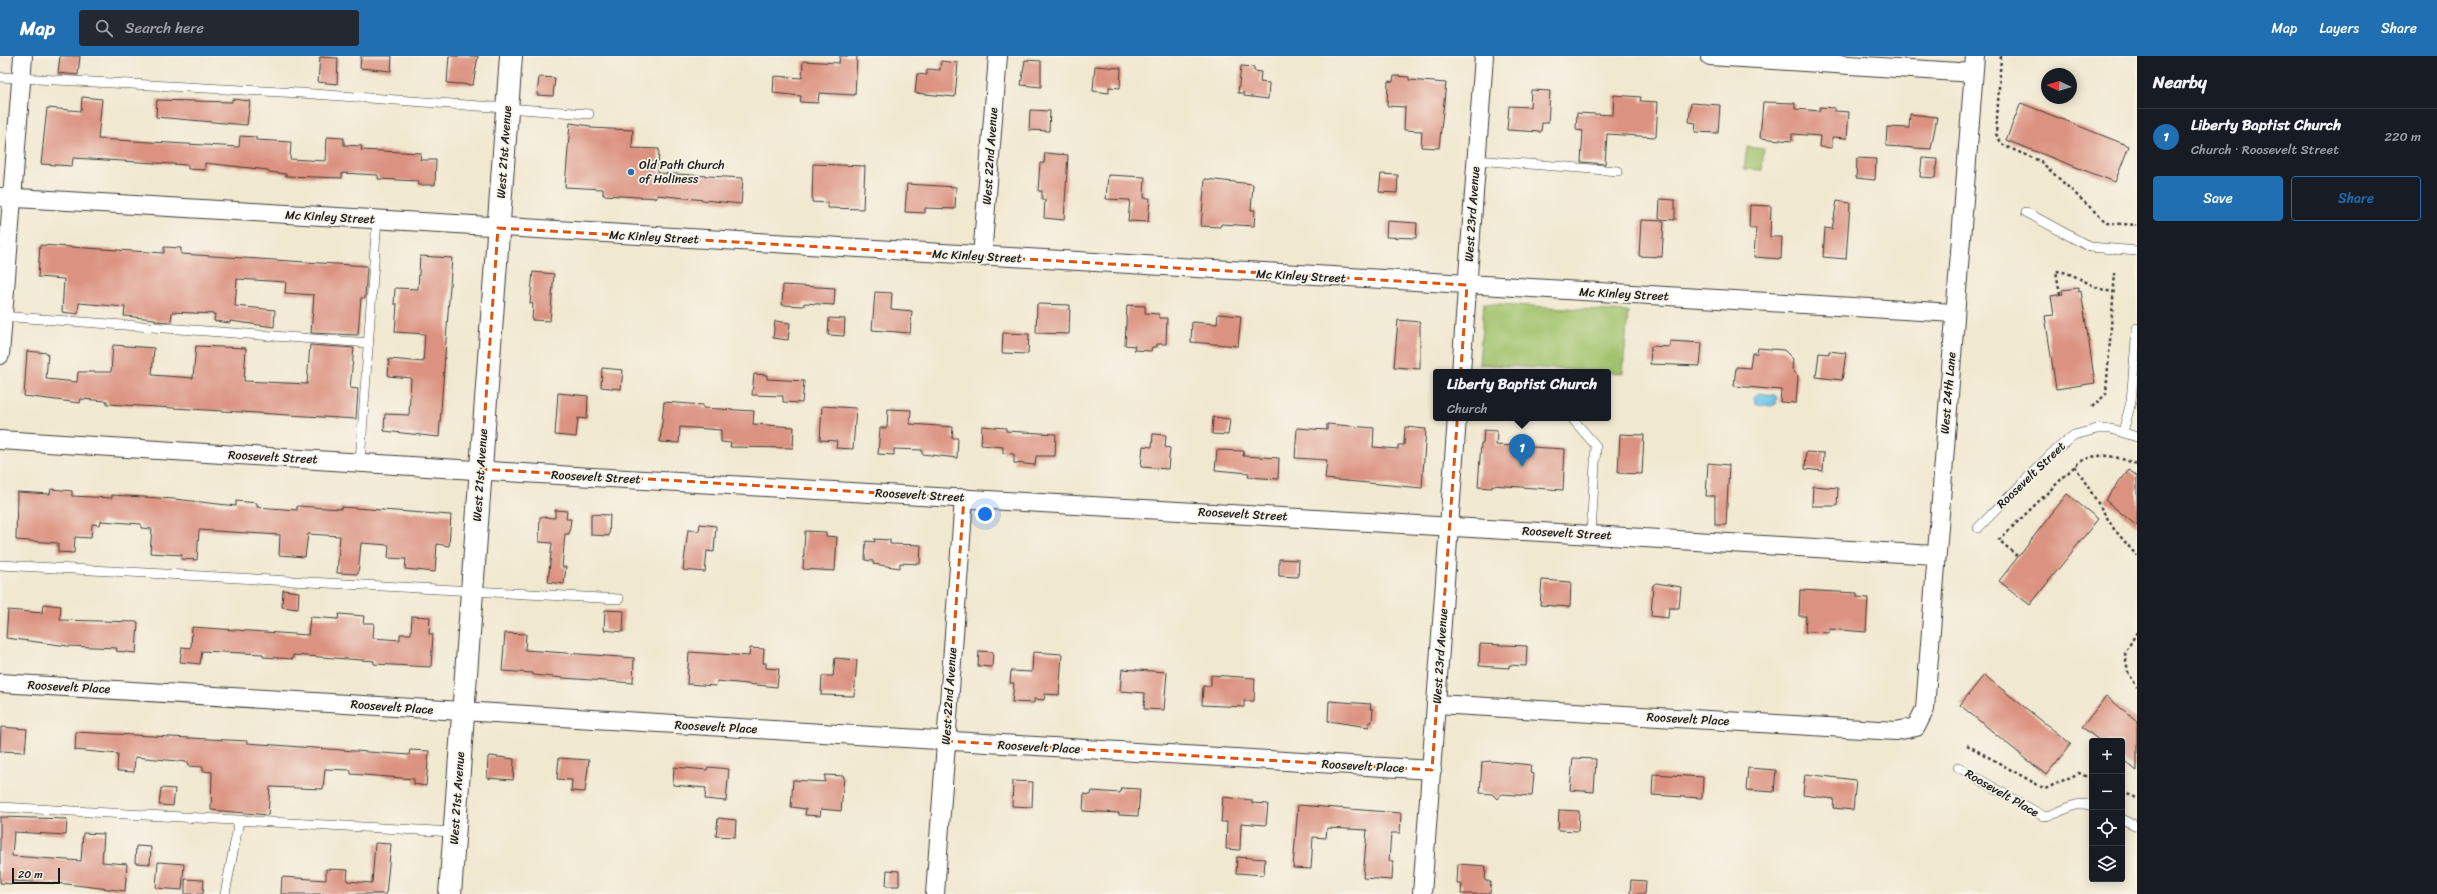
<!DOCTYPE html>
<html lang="en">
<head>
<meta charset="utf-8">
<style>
  body { margin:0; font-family:Sriracha,sans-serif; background:#242831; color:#f1f3f6 }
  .controls { position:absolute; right:12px; bottom:12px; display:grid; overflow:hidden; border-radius:4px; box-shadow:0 2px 10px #0003 }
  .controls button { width:36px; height:36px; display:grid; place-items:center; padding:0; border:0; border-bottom:1px solid #363941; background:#171b24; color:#f1f3f6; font:20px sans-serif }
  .compass { position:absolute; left:2041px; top:12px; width:36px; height:36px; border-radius:50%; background:#171b24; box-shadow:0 2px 10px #0003; rotate:274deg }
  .scale { position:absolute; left:12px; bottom:10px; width:48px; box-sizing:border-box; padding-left:4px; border:2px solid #1c1c1c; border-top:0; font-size:11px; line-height:14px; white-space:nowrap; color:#1c1c1c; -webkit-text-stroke:3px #f7f3e8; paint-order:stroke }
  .you { position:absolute; left:985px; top:458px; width:14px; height:14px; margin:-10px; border:3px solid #fff; border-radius:50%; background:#1a73e8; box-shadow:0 0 0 6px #1a73e833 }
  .badge { display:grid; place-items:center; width:26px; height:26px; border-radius:50%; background:#1f6fb2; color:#fff; font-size:13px; font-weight:700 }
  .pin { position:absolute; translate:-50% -33px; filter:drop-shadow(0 1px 2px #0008) }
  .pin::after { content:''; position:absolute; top:21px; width:14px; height:12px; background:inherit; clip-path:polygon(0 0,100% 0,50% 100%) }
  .popup { position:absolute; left:1433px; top:313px; width:178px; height:52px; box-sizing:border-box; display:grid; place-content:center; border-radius:4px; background:#171b24; filter:drop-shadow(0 1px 3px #0005); font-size:13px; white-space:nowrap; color:#9ea1a6 }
  .popup b { font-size:15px; color:#f1f3f6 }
  .popup::after { content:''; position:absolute; left:50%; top:100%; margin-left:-8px; border:8px solid transparent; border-top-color:#171b24 }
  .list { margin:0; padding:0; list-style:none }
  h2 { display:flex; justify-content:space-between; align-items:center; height:52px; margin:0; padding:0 16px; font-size:17px }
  h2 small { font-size:13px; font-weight:400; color:#9ea1a6 }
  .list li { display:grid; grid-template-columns:26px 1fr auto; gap:12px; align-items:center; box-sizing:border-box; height:56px; padding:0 16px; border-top:1px solid #363941 }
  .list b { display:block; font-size:15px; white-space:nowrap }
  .list p { margin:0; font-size:13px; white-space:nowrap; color:#9ea1a6 }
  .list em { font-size:13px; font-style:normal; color:#9ea1a6 }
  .actions { display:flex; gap:8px; padding:12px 16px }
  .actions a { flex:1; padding:9px 0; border:1px solid #1f6fb2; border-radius:4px; text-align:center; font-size:14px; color:#1f6fb2 }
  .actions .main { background:#1f6fb2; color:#fff }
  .icon { flex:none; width:22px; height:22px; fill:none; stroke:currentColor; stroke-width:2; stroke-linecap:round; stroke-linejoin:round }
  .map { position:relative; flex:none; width:2137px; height:838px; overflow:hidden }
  header { display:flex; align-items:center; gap:24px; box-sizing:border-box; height:56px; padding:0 20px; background:#1f6fb2; color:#fff }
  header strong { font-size:19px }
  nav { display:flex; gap:22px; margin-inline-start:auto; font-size:14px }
  .search { width:280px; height:36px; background:#242831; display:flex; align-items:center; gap:10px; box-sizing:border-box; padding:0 14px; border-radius:4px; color:#9ea1a6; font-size:15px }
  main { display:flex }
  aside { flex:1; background:#171b24 }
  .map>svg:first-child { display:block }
</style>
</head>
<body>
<header>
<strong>Map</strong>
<div class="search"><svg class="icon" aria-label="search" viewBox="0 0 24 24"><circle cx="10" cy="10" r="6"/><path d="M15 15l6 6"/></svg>Search here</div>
<nav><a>Map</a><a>Layers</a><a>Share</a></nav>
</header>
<main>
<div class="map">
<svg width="2137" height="838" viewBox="0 0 2137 838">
  <rect width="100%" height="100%" fill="#f7f3e8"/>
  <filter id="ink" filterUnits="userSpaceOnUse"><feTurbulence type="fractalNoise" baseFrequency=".025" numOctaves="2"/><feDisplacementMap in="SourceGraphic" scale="8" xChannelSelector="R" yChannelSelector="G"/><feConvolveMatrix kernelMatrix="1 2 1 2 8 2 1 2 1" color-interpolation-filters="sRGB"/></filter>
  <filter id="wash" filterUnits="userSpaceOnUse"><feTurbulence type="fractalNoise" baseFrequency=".012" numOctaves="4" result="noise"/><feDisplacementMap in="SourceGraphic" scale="16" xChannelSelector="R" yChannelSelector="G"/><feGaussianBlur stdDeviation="0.9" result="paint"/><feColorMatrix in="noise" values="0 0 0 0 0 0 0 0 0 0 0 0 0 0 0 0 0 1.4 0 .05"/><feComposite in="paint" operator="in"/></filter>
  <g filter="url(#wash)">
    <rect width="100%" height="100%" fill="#f1e8d0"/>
    <g fill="#a1c36c" stroke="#5e7044">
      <path d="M1747,91L1764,93L1762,114L1744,113Z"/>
      <path d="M1484,247L1628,256L1623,317L1479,308Z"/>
    </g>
    <path fill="#6ac2e7" stroke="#436f82" d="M1759,337L1775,339L1777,342L1776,348L1771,350L1755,348L1754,341Z"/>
    <g id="blocks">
      <g fill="#dc9280">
        <path d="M60,0H80L78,19L58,17Z"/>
        <path d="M361,0H392L391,15L360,12Z"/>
        <path d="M449,0H478L473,29L447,27Z"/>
        <path d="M840,0H857L855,39L819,37L818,47L800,46L801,40L773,37L774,20L802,22L803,5L839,7Z"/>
        <path d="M320,1L338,2L337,28L318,26Z"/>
        <path d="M1025,4L1041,5V31L1021,29Z"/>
        <path d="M941,5L958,7L955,41L915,37L917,18L927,19V13L940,14Z"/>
        <path d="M1095,10L1121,12L1120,32L1109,31V37L1093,35Z"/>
        <path d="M1241,10L1254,11V15L1261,16L1260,26L1269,27L1268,43L1244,40V37H1238Z"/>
        <path d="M1394,20L1409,21V24L1446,27L1439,92L1421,91L1422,75L1404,74L1405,51L1387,50L1388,25L1393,26Z"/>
        <path d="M539,21L555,22L553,40L537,39Z"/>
        <path d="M1531,34L1550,35L1548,67H1542L1541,76L1507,74L1509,50L1530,51Z"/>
        <path d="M1614,39L1641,41L1640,45L1658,46L1656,81L1607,78L1605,108L1581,106L1583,75L1576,74L1577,57L1613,59Z"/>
        <path d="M82,41L102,43L98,83L239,91L240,80L256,81V84L291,86L290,103L326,105L327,81L344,82V89L362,90L361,94L421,97L420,104H436L435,129H418L419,125L378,123V119L342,117V122L286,120V118L268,116V114L205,107V114L188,113V109L73,102L72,110L41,108L47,52L81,55Z"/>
        <path d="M232,43L250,45L247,69L156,61L157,44L232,46Z"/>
        <path d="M1763,46L1795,47V53L1820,55V51L1835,52V55L1849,56L1847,82L1832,81V92L1819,91L1820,80L1792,78V85L1760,82Z"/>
        <path d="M1691,47L1720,49L1718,77L1695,76L1696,67L1689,66Z"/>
        <path d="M2021,47L2129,90L2115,126L2006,84Z"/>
        <path d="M1030,54L1050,55L1049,75L1029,74Z"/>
        <path d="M1910,58L1937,61L1931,93L1886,90L1887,71L1909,72Z"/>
        <path d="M570,67L590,70V72L633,74L632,92L659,93L658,117L743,122L741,148L657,139V142L603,139V133L565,131Z"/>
        <path d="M1045,97L1068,99L1064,164L1044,162L1045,144H1042V135H1038L1040,107H1044Z"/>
        <path d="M1857,102L1876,103L1875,124L1856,122Z"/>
        <path d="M1922,102L1937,103L1935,122L1920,121Z"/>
        <path d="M813,108L865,110L863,153L828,152V147L812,146Z"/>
        <path d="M1381,118L1398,119L1397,137L1379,136Z"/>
        <path d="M1108,119L1145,121L1144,142H1150L1148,166L1128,165L1130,144L1106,143Z"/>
        <path d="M1205,123L1253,128L1251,154H1255L1254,170L1221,168L1220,171L1201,170Z"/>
        <path d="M907,128L956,131L955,153L925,152V157L905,156Z"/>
        <path d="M1660,143L1675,144V164L1659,163Z"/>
        <path d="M1837,145L1850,147L1846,203L1823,201L1825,172L1832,173Z"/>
        <path d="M1750,149L1771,150L1770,181H1782L1781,203L1754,201L1756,172H1749Z"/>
        <path d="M1641,164L1664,165L1662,201L1639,200Z"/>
        <path d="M1387,165L1417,167L1416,182L1386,181Z"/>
        <path d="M40,189L164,197V191L181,192V198L367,210L365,242H361L358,279L311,277L314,239L285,237L286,226L237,223L235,250L275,254L274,271L230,265V267L214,265L215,258L172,256L171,266L155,265V263L124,260L125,251L79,247L78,258L62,256L64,223L38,221Z"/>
        <path d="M420,200L452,202L439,381L384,375L385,358L409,359L411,322L388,320L389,303L423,306L425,278L395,276L397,248H394L395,232L418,233Z"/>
        <path d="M533,216L554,218L550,265L532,264L533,248L530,247Z"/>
        <path d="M783,229L835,232L834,249L804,247V250L782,249Z"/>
        <path d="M2078,232V236L2081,235L2095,327L2056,333L2045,260L2054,259L2051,240L2063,238L2062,234Z"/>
        <path d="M875,236L892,237L891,253L912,255L910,277L872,274Z"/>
        <path d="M1037,248L1070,249L1069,278L1036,277Z"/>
        <path d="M1127,249L1145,250V257L1159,258V262H1167L1166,288H1157V291H1152L1151,295L1134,294L1135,290L1125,289Z"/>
        <path d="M1218,258L1241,260L1238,290L1191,286L1192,266L1217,268Z"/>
        <path d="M829,262L845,263L844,280L828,279Z"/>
        <path d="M1398,264L1420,266V313L1394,311Z"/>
        <path d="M775,265L790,267L788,284L773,282Z"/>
        <path d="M1003,277L1029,278L1028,298L1002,297Z"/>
        <path d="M1670,285L1702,287L1700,310L1650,308L1651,290L1670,291Z"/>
        <path d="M113,289L154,292L152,319L193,322L196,290L246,292L244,325L307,328L310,289L354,292L350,332L358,333L356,363L107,348V345L81,343L80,347L24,340L27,295L48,297L46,323L77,326L78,316H111Z"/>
        <path d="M1758,292L1784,294L1793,303L1792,313L1798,320L1796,347L1780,346L1781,334L1734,330L1736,311L1750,312L1752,297H1757Z"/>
        <path d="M1829,295L1846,297L1842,324L1816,321L1819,297L1829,298Z"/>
        <path d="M602,312L623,314L621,333L601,331Z"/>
        <path d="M754,318L767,319V323L804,325L802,347L783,346V340L752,339Z"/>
        <path d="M558,337L588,340L587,363L578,362L576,381L555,379Z"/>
        <path d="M664,346L703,349V352L754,355L753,368L794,371L793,392L730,391L731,387L721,386V374L680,371L679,387L660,386Z"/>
        <path d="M822,350L856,352L853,393L836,392L837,385L820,384Z"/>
        <path d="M888,353L911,354L910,368L953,371L952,382H958L957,402L922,398V394L894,393V399L878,398L880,372H887Z"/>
        <path d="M1213,361L1230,363L1228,379L1212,378Z"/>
        <path d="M1327,368L1374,372L1373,391L1398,393V389H1404L1405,371L1426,373L1422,432L1325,423L1327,404L1295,402L1297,372L1327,374Z"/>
        <path d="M982,370L1006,372V375L1056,378L1055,400H1036L1035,409L1014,407V398L1003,397V391L981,389Z"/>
        <path d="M1484,374L1497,375L1496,389L1565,393L1563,434L1492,429V432L1478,431L1481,387H1483Z"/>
        <path d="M1153,378L1166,379L1165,391L1170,392L1168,413L1141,411L1143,390L1152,391Z"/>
        <path d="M1620,378L1644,379L1642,418L1618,417Z"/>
        <path d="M1217,394L1244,395L1243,400L1279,402L1278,423L1248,421L1249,417L1215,414Z"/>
        <path d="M1806,396L1824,397L1823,415L1805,413Z"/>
        <path d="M1708,407L1729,409L1726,469H1715V440H1706Z"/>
        <path d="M2129,414L2137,420V470L2105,444Z"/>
        <path d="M1813,430L1838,432L1837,450H1812Z"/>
        <path d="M51,433L72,435V440L112,442V439L174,443L236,450V445L257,447V451L297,454V450L341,453V451L451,459L449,490L437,488L435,516L405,513L406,503L388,502L389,489L361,487L358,518L337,517L340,480L308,478L305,501L279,499L280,479L199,474L197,504L181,503L182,499L150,497L152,473L141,472V468L101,465L100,469L92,468L91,482L75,481L74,497L58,496V487L16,484L17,436L50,438Z"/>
        <path d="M2067,438L2098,463L2030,549L1999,525Z"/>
        <path d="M555,454L567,455L566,463H571L569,478H565L562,511H566L564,528L548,526L552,487L539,486L540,461L555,462Z"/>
        <path d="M591,458L610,459L609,480L591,479Z"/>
        <path d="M700,468L716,470L714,496L707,495L705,516L683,514L688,474L699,475Z"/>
        <path d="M805,475L826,476V480L837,481L835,515L803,513Z"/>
        <path d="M874,483L890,484V488L921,489L920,508L900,507V512L873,508V505L865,504L866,485L875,486Z"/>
        <path d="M1279,503L1299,504L1298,521L1279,520Z"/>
        <path d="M1542,524L1571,526L1570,551L1540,549Z"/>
        <path d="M1656,527L1681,531L1679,552H1669L1668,562L1651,560L1653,529Z"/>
        <path d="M283,534L299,536L298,553L282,551Z"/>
        <path d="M1800,534L1857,537V541L1868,542L1866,576L1829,573V577L1805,576L1806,560H1799Z"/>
        <path d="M43,548L61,550L60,564L138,566L136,597L116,595L117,592L68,590L6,582L8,554L42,557Z"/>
        <path d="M605,554L624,555L623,576L604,574Z"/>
        <path d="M339,558L364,560L363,567H374L373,582L400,584V578H411L412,560L430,561L429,578H433L431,611L374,608V605L334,602L293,599V603L263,601V598L202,595L200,608L180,606L182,591L191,592L192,571L308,579L310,561L338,563Z"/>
        <path d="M505,577L526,578L525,594L634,602L633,627L563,622L533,619V617L502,615Z"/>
        <path d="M1480,588L1527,590L1526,610L1509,609V612L1479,610Z"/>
        <path d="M750,592L764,593L763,607H766V612L779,613L777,631L717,625L716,630L687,628L689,596L749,600Z"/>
        <path d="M979,595L993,596L992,611L978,610Z"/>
        <path d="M1033,596L1062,598L1059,639L1045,638L1044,644L1034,643V647L1012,646L1014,627H1010L1011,615L1032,616Z"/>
        <path d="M835,602L857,604L854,640L821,639L822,620H833Z"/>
        <path d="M1122,613L1167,616L1164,654L1144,653L1145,637L1120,635Z"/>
        <path d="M1211,619L1255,622L1254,645H1244V651L1202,649L1203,630H1211Z"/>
        <path d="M1984,619L2071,688L2046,719L1960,649Z"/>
        <path d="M2106,640L2137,665V715L2122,703V685H2100L2082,671Z"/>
        <path d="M1329,645L1371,648L1370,653H1373L1372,666H1369V671L1328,665Z"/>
        <path d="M1,671L27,673L25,696L0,695Z"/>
        <path d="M76,676L247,685V687L409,699L410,694L429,695L426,730L414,728V723L351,718V714L325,713L323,733L270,731L268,759L211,754L212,716L203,715V711L188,710V706L135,701L134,716L117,715L118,698L75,694Z"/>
        <path d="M491,700L514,703L513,724L487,722L488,701Z"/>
        <path d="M559,702L589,704L585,736L571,735L572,724L557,723Z"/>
        <path d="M1573,702L1596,703L1594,736L1570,734Z"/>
        <path d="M1491,705L1531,709L1530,717L1534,718L1532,740L1502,738L1497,743L1492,738L1480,737L1482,706Z"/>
        <path d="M674,711L707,714L708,711L729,713L726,745L705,743L706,732L673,729Z"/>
        <path d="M1748,712L1776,714L1774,736L1746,734Z"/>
        <path d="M1653,718L1703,721L1702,742L1652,739Z"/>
        <path d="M1805,718L1856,724L1853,754L1833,752L1834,743L1803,739Z"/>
        <path d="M825,719L844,720L841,755L821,753L820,760L805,759L806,753L791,751L793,724L825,726Z"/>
        <path d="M1013,725L1033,726L1032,751L1012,750Z"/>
        <path d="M161,732L175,733L173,750L159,749Z"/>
        <path d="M1121,732L1140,733L1138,760L1119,759V757L1083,755L1084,738L1091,739L1092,735L1120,737Z"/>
        <path d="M1223,741L1252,744V747L1268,748L1266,769L1241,767L1240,794L1226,793L1227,766H1221Z"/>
        <path d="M1298,749L1401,757L1400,777H1391L1389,805H1393L1392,824L1363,822L1367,774L1327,772L1326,782L1313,781L1311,813L1293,812Z"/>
        <path d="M1559,754L1579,755L1578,775L1558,774Z"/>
        <path d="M0,761L67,763L66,779L14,776L12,800L81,805L83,777L104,778L102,806L127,808L125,835L67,828L12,825V828L0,827Z"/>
        <path d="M718,762L736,764L735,781L716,780Z"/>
        <path d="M375,787L391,788L386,838H281L282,821L326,824V813L348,814L347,825L372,827Z"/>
        <path d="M136,790L151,791L150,808L135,807Z"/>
        <path d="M1237,801L1265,803L1264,819L1236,817Z"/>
        <path d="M158,806L184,808L182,834L156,832Z"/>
        <path d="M1458,808L1486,810L1485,825H1491L1490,838H1461L1462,828H1457Z"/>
        <path d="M887,814L899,815V830H886Z"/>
        <path d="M185,823L204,824L203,838H185Z"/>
        <path d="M1631,824L1646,825L1645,838H1630Z"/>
      </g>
    </g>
  </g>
  <g filter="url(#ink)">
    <use href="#blocks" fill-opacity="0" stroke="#3c3b37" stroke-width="1"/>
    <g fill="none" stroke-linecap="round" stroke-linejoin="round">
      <g stroke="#3c3b37" stroke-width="10">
        <g id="service">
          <path d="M0,21L300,37L589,58"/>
          <path d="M1476,104L1618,115"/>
          <path d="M2026,156L2090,191L2137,195"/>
          <path d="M0,260L369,287"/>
          <path d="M1572,362L1596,390L1591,478"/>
          <path d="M2123,376L2131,346L2137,272"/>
          <path d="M360,406L377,163"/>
          <path d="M1978,472L2052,397L2074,379L2097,373H2111L2137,381"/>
          <path d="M0,509L619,543"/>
          <path d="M1958,711L2043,760C2060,760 2075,742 2092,750"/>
          <path d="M0,751L454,776"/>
          <path d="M2122,763L2137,770"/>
          <path d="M225,838L239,765"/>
        </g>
      </g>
      <g stroke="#3c3b37" stroke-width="20">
        <g id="minor">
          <path d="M1710,0L1973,17"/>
          <path d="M0,141L1954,257"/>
          <path d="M982,201L998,0"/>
          <path d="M0,299L23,0"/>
          <path d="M1461,316L1484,0"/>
          <path d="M0,384L506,416L1935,499"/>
          <path d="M0,627L1432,714"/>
          <path d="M1437,648L1896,675L1916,671L1925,653L1975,0"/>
          <path d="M935,838L964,442"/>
          <path d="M1422,838L1457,362"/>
        </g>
      </g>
      <g stroke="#3c3b37" stroke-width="24">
        <path id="tertiary" d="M450,838L511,0"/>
      </g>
      <g stroke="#3c3b37" stroke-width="2.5" stroke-dasharray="3 3" stroke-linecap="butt">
        <path d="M2001,0L1996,78L2002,88L2007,91L2040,105L2107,167L2137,169"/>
        <path d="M2060,238L2056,215C2076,216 2091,233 2113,236"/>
        <path d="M2092,351L2106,338L2115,217"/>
        <path d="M2075,410L2114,473L2137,500"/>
        <path d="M2017,500L1999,484L2078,407C2099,394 2116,401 2137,408"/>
        <path d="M2137,576L2125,597L2128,616L2137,631"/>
        <path d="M1967,689L2045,733L2079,717L2092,723"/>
        <path d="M2122,736L2137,742"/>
      </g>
      <use href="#service" stroke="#fff" stroke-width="9"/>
      <use href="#minor" stroke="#fff" stroke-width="18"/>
      <use href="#tertiary" stroke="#fff" stroke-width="22"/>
    </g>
  </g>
  <path fill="none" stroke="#de560d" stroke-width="3" stroke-dasharray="8 5" stroke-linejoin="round" d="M498,172L1467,229L1432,714L946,685L964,442L481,413Z"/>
  <circle fill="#1f6fb2" stroke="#f7f3e8" stroke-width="1.5" cx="631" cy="116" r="4"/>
  <g text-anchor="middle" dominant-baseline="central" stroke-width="3.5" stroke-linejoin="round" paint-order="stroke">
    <g font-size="12" fill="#1c1c1c" stroke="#f7f3e8">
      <text transform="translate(504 96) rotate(-86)">West 21st Avenue</text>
      <text transform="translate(990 100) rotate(-86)">West 22nd Avenue</text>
      <text transform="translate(1472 158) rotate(-86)">West 23rd Avenue</text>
      <text transform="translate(330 161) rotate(3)">Mc Kinley Street</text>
      <text transform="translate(654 181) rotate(3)">Mc Kinley Street</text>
      <text transform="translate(977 200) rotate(3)">Mc Kinley Street</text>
      <text transform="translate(1301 220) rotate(3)">Mc Kinley Street</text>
      <text transform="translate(1624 238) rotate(3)">Mc Kinley Street</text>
      <text transform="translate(1948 337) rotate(-85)">West 24th Lane</text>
      <text transform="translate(273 401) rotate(3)">Roosevelt Street</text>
      <text transform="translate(480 419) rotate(-86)">West 21st Avenue</text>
      <text transform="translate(2031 419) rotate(-44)">Roosevelt Street</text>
      <text transform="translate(596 421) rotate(3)">Roosevelt Street</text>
      <text transform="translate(920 439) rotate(3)">Roosevelt Street</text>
      <text transform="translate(1243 458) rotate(3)">Roosevelt Street</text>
      <text transform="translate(1567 477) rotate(3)">Roosevelt Street</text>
      <text transform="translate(1440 600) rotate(-86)">West 23rd Avenue</text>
      <text transform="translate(69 631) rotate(3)">Roosevelt Place</text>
      <text transform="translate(949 640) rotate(-86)">West 22nd Avenue</text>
      <text transform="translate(392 651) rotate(4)">Roosevelt Place</text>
      <text transform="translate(1688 663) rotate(3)">Roosevelt Place</text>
      <text transform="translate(716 671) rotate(3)">Roosevelt Place</text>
      <text transform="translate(1039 691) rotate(3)">Roosevelt Place</text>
      <text transform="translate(1363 710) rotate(3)">Roosevelt Place</text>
      <text transform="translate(2002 737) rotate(30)">Roosevelt Place</text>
      <text transform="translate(457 742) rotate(-86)">West 21st Avenue</text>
    </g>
    <g font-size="12" fill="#1c1c1c" stroke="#f7f3e8" text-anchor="start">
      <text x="639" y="109">Old Path Church<tspan x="639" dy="14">of Holiness</tspan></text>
    </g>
  </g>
</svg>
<div class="controls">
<button>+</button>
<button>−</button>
<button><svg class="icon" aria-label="locate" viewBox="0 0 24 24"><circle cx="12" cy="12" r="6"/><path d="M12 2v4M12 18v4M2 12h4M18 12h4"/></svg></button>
<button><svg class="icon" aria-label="layers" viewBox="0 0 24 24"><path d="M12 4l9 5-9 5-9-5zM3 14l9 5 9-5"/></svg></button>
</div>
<svg class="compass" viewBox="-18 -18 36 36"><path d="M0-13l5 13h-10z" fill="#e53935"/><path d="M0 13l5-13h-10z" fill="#9ea1a6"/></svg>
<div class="scale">20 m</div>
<div class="you"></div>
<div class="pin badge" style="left:1522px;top:411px">1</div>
<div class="popup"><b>Liberty Baptist Church</b>Church</div>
</div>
<aside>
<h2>Nearby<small></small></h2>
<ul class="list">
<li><span class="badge">1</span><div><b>Liberty Baptist Church</b><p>Church · Roosevelt Street</p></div><em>220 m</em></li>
</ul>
<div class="actions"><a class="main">Save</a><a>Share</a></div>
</aside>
</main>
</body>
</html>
